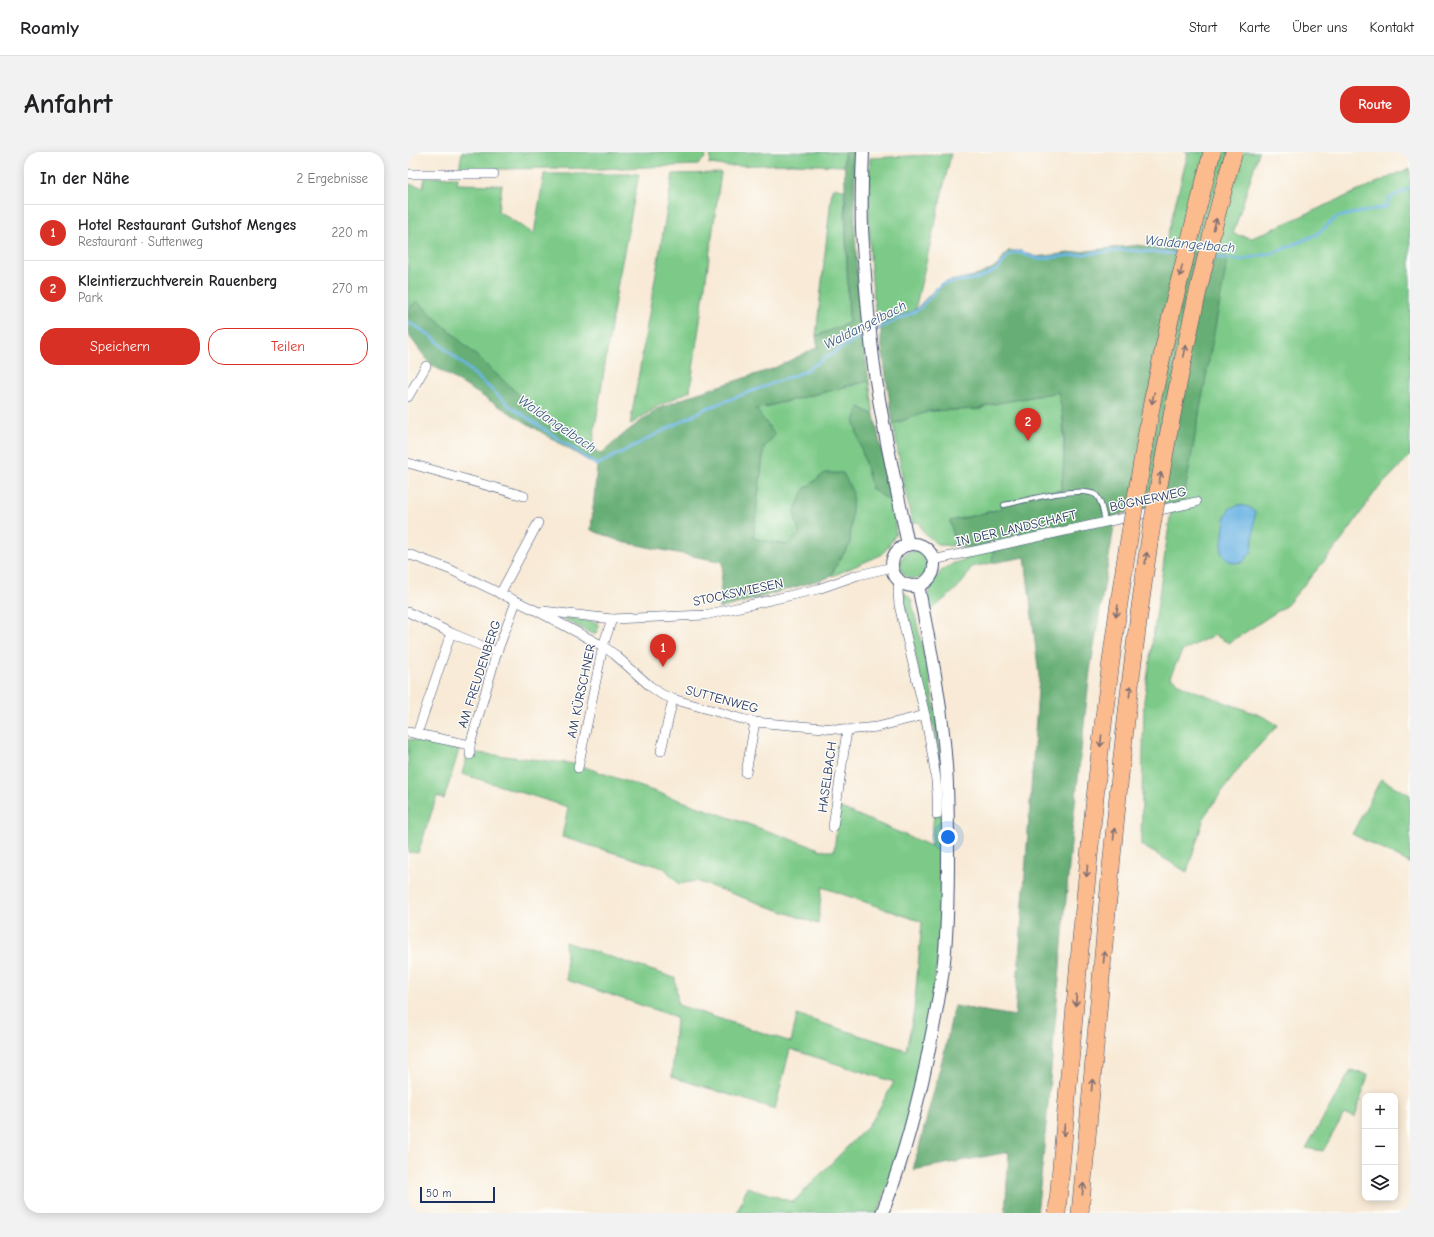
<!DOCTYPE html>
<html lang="de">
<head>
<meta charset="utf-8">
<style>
  body { margin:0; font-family:"Comic Neue",sans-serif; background:#f2f2f2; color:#202124 }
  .controls { position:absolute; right:12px; bottom:12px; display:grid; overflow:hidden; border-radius:8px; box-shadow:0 2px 10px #0003 }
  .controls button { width:36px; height:36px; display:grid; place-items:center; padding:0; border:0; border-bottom:1px solid #e0e0e0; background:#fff; color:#202124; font:20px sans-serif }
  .scale { position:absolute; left:12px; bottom:10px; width:75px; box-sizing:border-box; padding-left:4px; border:2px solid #1b2f5e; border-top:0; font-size:11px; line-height:14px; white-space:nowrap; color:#1b2f5e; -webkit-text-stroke:3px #fdfcf7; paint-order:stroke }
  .you { position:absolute; left:540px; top:685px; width:14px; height:14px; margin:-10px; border:3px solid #fff; border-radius:50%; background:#1a73e8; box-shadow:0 0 0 6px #1a73e833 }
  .badge { display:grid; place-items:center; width:26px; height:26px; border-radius:50%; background:#d93025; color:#fff; font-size:13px; font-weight:700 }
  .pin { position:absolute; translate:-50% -33px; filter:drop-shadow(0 1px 2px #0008) }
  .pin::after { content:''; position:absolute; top:21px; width:14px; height:12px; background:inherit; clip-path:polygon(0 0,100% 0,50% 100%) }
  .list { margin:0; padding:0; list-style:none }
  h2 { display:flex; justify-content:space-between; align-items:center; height:52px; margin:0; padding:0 16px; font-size:17px }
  h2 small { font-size:13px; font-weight:400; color:#757577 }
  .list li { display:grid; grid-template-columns:26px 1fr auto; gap:12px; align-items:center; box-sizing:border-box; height:56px; padding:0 16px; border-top:1px solid #e0e0e0 }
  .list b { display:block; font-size:15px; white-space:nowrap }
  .list p { margin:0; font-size:13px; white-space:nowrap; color:#757577 }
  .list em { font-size:13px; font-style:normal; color:#757577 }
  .actions { display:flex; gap:8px; padding:12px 16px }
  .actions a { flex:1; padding:9px 0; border:1px solid #d93025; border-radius:16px; text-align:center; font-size:14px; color:#d93025 }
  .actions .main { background:#d93025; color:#fff }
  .icon { flex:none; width:22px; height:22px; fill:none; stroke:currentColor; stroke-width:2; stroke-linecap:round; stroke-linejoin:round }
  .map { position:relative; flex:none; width:1002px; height:1061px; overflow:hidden; border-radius:16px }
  header { display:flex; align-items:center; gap:24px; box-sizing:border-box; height:56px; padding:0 20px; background:#fff; border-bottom:1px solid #e0e0e0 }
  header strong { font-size:19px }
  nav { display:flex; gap:22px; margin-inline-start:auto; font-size:14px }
  .intro { display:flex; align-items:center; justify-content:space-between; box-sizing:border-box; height:96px; padding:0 24px }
  h1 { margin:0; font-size:28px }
  .button { padding:10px 18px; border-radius:16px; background:#d93025; color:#fff; font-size:14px; font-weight:700 }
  main { display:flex; gap:24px; padding:0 24px }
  aside { flex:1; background:#fff; border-radius:16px; box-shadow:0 2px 10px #0003 }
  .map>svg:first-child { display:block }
</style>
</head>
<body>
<header>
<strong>Roamly</strong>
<nav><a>Start</a><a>Karte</a><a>Über uns</a><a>Kontakt</a></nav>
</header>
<div class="intro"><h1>Anfahrt</h1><a class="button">Route</a></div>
<main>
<aside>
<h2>In der Nähe<small>2 Ergebnisse</small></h2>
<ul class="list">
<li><span class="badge">1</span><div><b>Hotel Restaurant Gutshof Menges</b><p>Restaurant · Suttenweg</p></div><em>220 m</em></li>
<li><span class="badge">2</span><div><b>Kleintierzuchtverein Rauenberg</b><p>Park</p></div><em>270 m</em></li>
</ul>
<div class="actions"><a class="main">Speichern</a><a>Teilen</a></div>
</aside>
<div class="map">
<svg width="1002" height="1061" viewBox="0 0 1002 1061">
  <rect width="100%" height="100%" fill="#fdfcf7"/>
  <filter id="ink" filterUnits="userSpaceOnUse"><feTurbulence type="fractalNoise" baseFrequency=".025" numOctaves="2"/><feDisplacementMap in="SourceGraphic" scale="8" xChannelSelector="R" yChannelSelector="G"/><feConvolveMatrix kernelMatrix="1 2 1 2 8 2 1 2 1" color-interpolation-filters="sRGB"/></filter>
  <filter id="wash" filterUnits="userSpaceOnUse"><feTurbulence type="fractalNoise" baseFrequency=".012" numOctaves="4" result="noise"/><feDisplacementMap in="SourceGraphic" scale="16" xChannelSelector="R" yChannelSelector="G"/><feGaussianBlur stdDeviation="0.9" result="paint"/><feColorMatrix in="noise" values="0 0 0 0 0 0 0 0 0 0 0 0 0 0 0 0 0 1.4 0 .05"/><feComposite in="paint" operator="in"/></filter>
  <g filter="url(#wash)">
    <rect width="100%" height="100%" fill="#f8ead6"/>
    <g fill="#7dca88" stroke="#4c7c73">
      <path d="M54,0H298L297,6L290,13L191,17L148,16L51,18Z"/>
      <path d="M303,0H436V14L383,12L320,14L301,12Z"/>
      <path d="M777,0H851L825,82L844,86L1002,16V304L967,340L934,388L879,453L821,491L806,483L774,499L762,525L776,535L854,564L870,573L835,611L797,663L779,720L733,693L736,549L764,352L820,106L756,97L780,1Z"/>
      <path d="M543,2L507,158L473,172L469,170C461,116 459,61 462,6Z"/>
      <path d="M313,21L282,239L250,254L222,273L265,22Z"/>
      <path d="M136,22H231L209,136L184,295L181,301L0,167V32L15,35L17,25H50L49,32L94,33L90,59L126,82Z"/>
      <path d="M428,36L436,37L441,171L408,184L424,37Z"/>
      <path d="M461,229L466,263L451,255L464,337L485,351L488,382L480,395L473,403L422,425L432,407L442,393L386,361L391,381L379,393L345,387L356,295L348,257Z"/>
      <path d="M650,240L655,263L656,316L653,338L595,351L593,357L542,369L548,394L530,393L515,380L511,370L504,371L495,329L485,272L522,259L572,257L580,253Z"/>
      <path d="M586,392L584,411L563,415C557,434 537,446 522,459L519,445L523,433L534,418L546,411L562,406L558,396Z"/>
      <circle cx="506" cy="413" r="14"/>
      <path d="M494,438L503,447L519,514L530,573L536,656L534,770L521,877L495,987L470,1061H329L339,1035L385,1050L457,977L467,964L486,930L382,897L367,957L264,925L268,865L159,828L157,790L267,826L270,853L383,890L389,863L498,898L506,859L514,770L414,735L410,772L288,729L271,732L256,716L154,685L160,655L54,622L60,600L168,612L417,699H426L431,655L523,694L526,661L529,608L527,578L519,558Z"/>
      <path d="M157,465L187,470L189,471L191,475L188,481L184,482L156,467L155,466Z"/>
      <path d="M0,587L51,598L36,647L29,644L10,701L0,700Z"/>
      <path d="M973,627L1002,643V711L944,682Z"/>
      <path d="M943,918L960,923L947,965L936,962L915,999L898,996Z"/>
    </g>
    <g fill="#66ae74" stroke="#406e69">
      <path d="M436,0H448C444,75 450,155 461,229L348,257L367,283L356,295L345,386L379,393L391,381L386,361L396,337L417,321H435L445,341L442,393L432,407L422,425L311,457L315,410L214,390L183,378L189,314L22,212L0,182V157L9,149L123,254L193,302L217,281L249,257L287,242L364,217L410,195L408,184L441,171Z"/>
      <path d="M730,93L763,99L820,105L775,350L708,363L682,519L664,680L635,1007L629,1061H597L601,1000L505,1018L537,897L546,854L607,864L631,524L617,405L584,411L586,392L558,396L548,394L542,369L593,357L594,351L653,338C657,307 659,270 650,240L580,253L572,257L522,259L485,272L473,189V172L507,158L533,131L571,123L589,114L600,99H613L628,105Z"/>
      <path d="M451,255L466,263L485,351L464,337L446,270Z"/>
    </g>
    <path fill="#6db5e4" stroke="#4472a1" d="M831,353L841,355L847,360L844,399L835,410L825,411L817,406L813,400L817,365L822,356Z"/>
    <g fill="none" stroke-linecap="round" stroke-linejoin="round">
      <g stroke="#6db5e4" stroke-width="3">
        <path d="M803,105L833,108L868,100L908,83L929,65L978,55L982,46L1002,36"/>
        <path d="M0,170L22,183L102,254L189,313L299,256L395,220L446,188L458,182"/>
        <path d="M465,179L510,158L534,132L571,126L590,117L601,103L610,100L629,107L716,98L773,102"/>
      </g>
    </g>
  </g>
  <g filter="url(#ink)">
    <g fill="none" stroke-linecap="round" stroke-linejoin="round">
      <g stroke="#3c4b70" stroke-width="6">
        <path id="service" d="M596,353C615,349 672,333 688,343C694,348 695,362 697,369"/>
      </g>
      <g stroke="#3c4b70" stroke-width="10">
        <g id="minor">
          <path d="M0,22H86"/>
          <path d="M0,245L18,214"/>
          <path d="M0,311L116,344"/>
          <path d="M0,402L41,417L129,459L195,494L206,502L242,534L253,542L265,547L334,567L347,570L439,578L469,575L517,563L491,453L490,440L491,429"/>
          <path d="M525,408L788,350"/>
          <path d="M92,442L130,371"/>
          <path d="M135,459L204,467L297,463L410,437L450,423L485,415"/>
          <path d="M0,460L43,481L89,500"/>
          <path d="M517,563C523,596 531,630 529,663"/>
          <path d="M0,580L62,593"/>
          <path d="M9,582L43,481"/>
          <path d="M253,599L265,547"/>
          <path d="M62,603V593L89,500L108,450"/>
          <path d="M170,616L195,494L204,467"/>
          <path d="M338,621L347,570"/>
          <path d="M425,675L439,578"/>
        </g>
      </g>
      <g stroke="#3c4b70" stroke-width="14">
        <g id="tertiary">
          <path d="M455,0C454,25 453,51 454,76C457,131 461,187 470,241C478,292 490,342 500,393"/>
          <circle cx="505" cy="413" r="21"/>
          <path d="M474,1061C493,1015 506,966 517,917C524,881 532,845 536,809C540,773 540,737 540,700C540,672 540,643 538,614C534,553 522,493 510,433"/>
        </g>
      </g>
      <g stroke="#3c4b70" stroke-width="18">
        <g id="motorway">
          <path d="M649,1061C656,980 663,900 670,819C684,670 698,522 723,375"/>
          <path d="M672,1061C694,833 708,605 743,379"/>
        </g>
      </g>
      <use href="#service" stroke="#fff" stroke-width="4.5"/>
      <use href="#minor" stroke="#fff" stroke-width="9"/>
      <use href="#tertiary" stroke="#fff" stroke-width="12"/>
      <use href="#motorway" stroke="#fbbb8d" stroke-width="17"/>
      <g stroke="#3c4b70" stroke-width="18" stroke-linecap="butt">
        <g id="motorway-bridge">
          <path d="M723,375L744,250L765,154L804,0"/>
          <path d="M743,379C765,251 790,124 826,0"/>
        </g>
      </g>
      <use href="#motorway-bridge" stroke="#fbbb8d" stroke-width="17"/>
    </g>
    <defs><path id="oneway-shaft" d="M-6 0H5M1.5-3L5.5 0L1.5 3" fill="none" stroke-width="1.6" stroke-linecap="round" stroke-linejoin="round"/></defs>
    <g stroke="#806e73">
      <use href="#oneway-shaft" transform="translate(807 72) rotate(-76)"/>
      <use href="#oneway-shaft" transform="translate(773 119) rotate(103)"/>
      <use href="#oneway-shaft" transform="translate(777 199) rotate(-78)"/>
      <use href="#oneway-shaft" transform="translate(745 246) rotate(102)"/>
      <use href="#oneway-shaft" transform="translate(752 326) rotate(-80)"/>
      <use href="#oneway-shaft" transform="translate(738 406) rotate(-81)"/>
      <use href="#oneway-shaft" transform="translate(709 459) rotate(98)"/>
      <use href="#oneway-shaft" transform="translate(722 539) rotate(-83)"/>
      <use href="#oneway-shaft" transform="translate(693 589) rotate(96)"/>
      <use href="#oneway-shaft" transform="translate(706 682) rotate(-85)"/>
      <use href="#oneway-shaft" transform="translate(679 719) rotate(95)"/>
      <use href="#oneway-shaft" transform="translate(696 805) rotate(-85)"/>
      <use href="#oneway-shaft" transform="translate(668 848) rotate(95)"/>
      <use href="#oneway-shaft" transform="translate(684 933) rotate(-85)"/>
      <use href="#oneway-shaft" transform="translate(656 978) rotate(95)"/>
      <use href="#oneway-shaft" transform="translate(675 1037) rotate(-84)"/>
    </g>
  </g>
  <g text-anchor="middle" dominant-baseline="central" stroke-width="3" stroke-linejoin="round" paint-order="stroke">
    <g font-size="13" fill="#1b2f5e" stroke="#fdfcf7">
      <text transform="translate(740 347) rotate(-12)">BÖGNERWEG</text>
      <text transform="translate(608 376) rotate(-13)">IN DER LANDSCHAFT</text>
      <text transform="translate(330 440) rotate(-12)">STOCKSWIESEN</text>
      <text transform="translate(71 522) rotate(-72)">AM FREUDENBERG</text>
      <text transform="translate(173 539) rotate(-78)">AM KÜRSCHNER</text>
      <text transform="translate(314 547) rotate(15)">SUTTENWEG</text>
      <text transform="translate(419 625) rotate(-82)">HASELBACH</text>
    </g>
    <g font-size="14" font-style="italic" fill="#345786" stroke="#fdfcf7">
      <text transform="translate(782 92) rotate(5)">Waldangelbach</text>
      <text transform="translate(457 173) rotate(-27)">Waldangelbach</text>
      <text transform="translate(149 272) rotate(34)">Waldangelbach</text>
    </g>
  </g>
</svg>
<div class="controls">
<button>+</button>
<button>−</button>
<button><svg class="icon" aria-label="layers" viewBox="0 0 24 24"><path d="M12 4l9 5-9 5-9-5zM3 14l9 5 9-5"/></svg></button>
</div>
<div class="scale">50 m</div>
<div class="you"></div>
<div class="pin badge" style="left:255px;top:515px">1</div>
<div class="pin badge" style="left:620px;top:289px">2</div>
</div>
</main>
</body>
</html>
